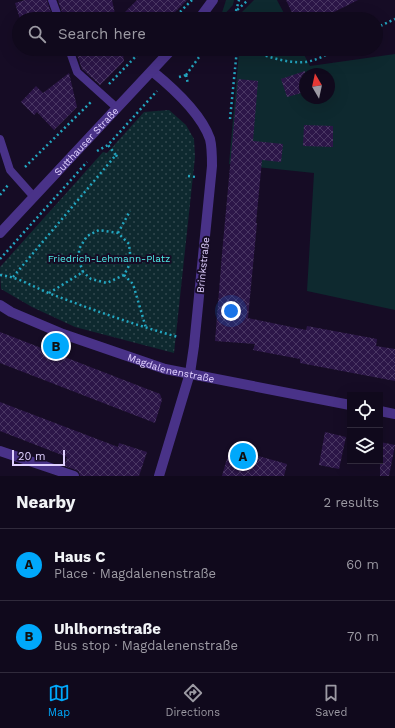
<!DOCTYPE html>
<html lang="en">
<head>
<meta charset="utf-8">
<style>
  body { margin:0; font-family:"Work Sans",sans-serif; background:#191225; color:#f1f3f6 }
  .controls { position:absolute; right:12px; bottom:12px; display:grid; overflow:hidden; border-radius:0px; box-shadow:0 4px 16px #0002 }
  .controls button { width:36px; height:36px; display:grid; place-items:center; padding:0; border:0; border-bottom:1px solid #302a3b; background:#10091c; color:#f1f3f6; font:20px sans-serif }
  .compass { position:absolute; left:299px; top:68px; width:36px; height:36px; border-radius:50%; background:#10091c; box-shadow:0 4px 16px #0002; rotate:351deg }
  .scale { position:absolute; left:12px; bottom:10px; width:53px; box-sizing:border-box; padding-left:4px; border:2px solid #e0d0ff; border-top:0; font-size:11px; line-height:14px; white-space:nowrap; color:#e0d0ff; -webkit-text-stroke:3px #160c25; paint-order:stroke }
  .you { position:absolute; left:231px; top:311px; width:14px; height:14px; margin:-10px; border:3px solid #fff; border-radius:50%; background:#1a73e8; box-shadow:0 0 0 6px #1a73e833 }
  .badge { display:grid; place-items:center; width:26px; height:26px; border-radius:50%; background:#00a8fb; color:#111; font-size:13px; font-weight:700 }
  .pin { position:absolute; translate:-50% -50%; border:2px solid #fff; box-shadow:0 1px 4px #0006 }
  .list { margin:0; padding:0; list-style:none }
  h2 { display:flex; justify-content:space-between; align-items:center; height:52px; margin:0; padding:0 16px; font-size:17px }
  h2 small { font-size:13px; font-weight:400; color:#9c9aa3 }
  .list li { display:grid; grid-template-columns:26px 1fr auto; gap:12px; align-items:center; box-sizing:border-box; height:72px; padding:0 16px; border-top:1px solid #302a3b }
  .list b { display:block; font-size:15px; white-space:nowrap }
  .list p { margin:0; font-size:13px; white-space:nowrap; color:#9c9aa3 }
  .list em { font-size:13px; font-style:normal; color:#9c9aa3 }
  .icon { flex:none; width:22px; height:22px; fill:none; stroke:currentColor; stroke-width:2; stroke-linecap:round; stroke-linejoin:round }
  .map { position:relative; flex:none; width:395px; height:476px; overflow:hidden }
  .search { position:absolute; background:#10091c; box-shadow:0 4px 16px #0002; left:12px; right:12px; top:12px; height:44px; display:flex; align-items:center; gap:10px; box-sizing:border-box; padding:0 14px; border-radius:22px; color:#9c9aa3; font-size:15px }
  .sheet { height:196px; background:#10091c }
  nav { display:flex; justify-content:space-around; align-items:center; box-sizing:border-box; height:56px; border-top:1px solid #302a3b; background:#10091c; font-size:11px; color:#9c9aa3 }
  nav a { display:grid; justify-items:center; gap:2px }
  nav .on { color:#00a8fb }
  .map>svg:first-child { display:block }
</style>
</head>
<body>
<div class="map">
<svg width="395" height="476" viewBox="0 0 395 476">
  <defs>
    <pattern id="park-dots" width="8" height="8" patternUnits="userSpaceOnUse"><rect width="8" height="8" fill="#0e292f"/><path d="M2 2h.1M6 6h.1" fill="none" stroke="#31474e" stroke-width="1.8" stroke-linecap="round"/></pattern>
    <pattern id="building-cross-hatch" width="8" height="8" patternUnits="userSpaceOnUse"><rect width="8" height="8" fill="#2c1648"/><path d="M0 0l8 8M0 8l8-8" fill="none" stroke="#4a3763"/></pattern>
  </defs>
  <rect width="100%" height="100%" fill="#160c25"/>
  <g fill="#0e292f" fill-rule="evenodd">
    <path d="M226,0H234L233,5L220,19Z"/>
    <path d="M254,0H277L287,19H235Z"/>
    <path d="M235,49H301L310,66L395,54V310L307,291L314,173L229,164L239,52ZM305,74H329V98H305Z"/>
  </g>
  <path fill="url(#park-dots)" d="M169,110L186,125L194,139L195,157L174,353L75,327L32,307L1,289L0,267L103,152L107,153L144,112Z"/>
  <g fill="url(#building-cross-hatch)">
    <path d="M25,0H47L53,19H20L15,3Z"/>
    <path d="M58,0H112L116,19H64Z"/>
    <path d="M137,0H187L168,19H118Z"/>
    <path d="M286,0H358L320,19H295Z"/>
    <path d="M75,49H122L124,61L100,85L82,69Z"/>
    <path d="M305,71V92L287,97L281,79Z"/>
    <path d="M69,73L77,107L54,130L37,112L34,115L21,102L36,86L43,93Z"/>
    <path d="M238,79L258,81L253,141L283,144L281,162L262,160L256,223H257L248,318L306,330L307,326L377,339L376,346L395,349V381L300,363V359L253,350L255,344L215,341L222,254Z"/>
    <path d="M304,125L333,126V147L303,146Z"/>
    <path d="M0,332L160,394L162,400L155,423L0,363Z"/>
    <path d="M0,402L118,447L119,443L147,452L139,476H80L79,472L76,470L64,466L67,457L0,431Z"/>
    <path d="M325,432L346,437L339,469L319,465Z"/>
    <path d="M380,442L395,445L389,476H380Z"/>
    <path d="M230,448L287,464L284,476H222Z"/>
  </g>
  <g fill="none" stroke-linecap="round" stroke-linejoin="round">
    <g stroke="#23a6c0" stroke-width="2.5" stroke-dasharray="2 3" stroke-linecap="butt">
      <path d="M173,19L192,0"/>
      <path d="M230,19L236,11L239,0"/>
      <path d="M238,19L236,11L248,0"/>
      <path d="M376,28L395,19"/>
      <path d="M247,49C266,56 294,67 314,60C321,58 329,53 336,49"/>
      <path d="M186,75L188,84"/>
      <path d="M186,75L205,49"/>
      <path d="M179,77L186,75"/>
      <path d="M109,84L143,49"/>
      <path d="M230,119L237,49"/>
      <path d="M97,151L108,145L157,91"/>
      <path d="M116,155L118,158"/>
      <path d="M25,167L91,102"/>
      <path d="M188,176L196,177"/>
      <path d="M0,195L8,185"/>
      <path d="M118,233L130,211"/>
      <path d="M0,259L87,162"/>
      <path d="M0,275C19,277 33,287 51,294C93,310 135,325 178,337"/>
      <path d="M124,275L133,284L146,328"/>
      <path d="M13,277L116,155L108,145"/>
      <path d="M49,293L83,272L79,261V249L87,236L99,230L118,233L129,244L131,262L124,275L107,283L91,279L83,272"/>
    </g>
    <g stroke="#493288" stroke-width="8">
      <path d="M52,0L59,19"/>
      <path d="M69,49L77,72L117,108"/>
      <path d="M0,139L10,170L34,197"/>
    </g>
    <g stroke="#493288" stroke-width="10">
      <path d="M152,71C173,88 201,113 210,139C212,147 212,158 212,166L194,346L190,373L159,476"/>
      <path id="s1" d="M0,305L11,312L63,334L165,369L350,405"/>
      <path d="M380,411L395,414"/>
      <path d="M0,451L74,476"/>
    </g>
    <g stroke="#493288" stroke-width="10">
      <path d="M199,19L213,0"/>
      <path id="s2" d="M0,233L172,49"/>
    </g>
  </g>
  <g text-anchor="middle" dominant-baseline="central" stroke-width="4" stroke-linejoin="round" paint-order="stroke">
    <g font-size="10" fill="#e0d0ff" stroke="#160c25">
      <text stroke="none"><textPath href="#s2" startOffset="126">Sutthauser Straße</textPath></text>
      <text transform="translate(203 265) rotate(-84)">Brinkstraße</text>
      <text stroke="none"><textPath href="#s1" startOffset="183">Magdalenenstraße</textPath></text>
    </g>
    <g font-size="10" fill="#50ebe7" stroke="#160c25">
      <text x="109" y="258">Friedrich-Lehmann-Platz</text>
    </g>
  </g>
</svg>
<div class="controls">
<button><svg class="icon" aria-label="locate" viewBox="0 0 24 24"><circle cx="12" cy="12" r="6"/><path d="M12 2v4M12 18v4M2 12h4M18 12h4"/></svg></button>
<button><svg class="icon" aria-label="layers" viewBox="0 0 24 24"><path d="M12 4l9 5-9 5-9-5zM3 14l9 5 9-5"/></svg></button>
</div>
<svg class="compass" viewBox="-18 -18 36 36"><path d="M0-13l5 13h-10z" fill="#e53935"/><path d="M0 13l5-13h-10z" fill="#9c9aa3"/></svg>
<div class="scale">20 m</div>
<div class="you"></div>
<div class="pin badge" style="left:243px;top:456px">A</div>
<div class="pin badge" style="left:56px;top:346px">B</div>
<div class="search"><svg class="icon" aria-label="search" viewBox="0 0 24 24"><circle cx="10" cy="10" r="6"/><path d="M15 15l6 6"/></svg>Search here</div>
</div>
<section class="sheet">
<h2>Nearby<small>2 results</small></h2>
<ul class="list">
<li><span class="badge">A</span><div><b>Haus C</b><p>Place · Magdalenenstraße</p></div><em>60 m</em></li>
<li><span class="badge">B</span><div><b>Uhlhornstraße</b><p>Bus stop · Magdalenenstraße</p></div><em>70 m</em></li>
</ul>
</section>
<nav>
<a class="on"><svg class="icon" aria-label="map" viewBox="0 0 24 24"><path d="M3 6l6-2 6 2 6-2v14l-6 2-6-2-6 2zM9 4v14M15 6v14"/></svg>Map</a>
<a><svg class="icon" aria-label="directions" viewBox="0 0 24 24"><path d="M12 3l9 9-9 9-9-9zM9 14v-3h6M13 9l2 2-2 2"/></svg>Directions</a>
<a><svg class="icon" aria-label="saved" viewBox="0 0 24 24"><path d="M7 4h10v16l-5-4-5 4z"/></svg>Saved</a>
</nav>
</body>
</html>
